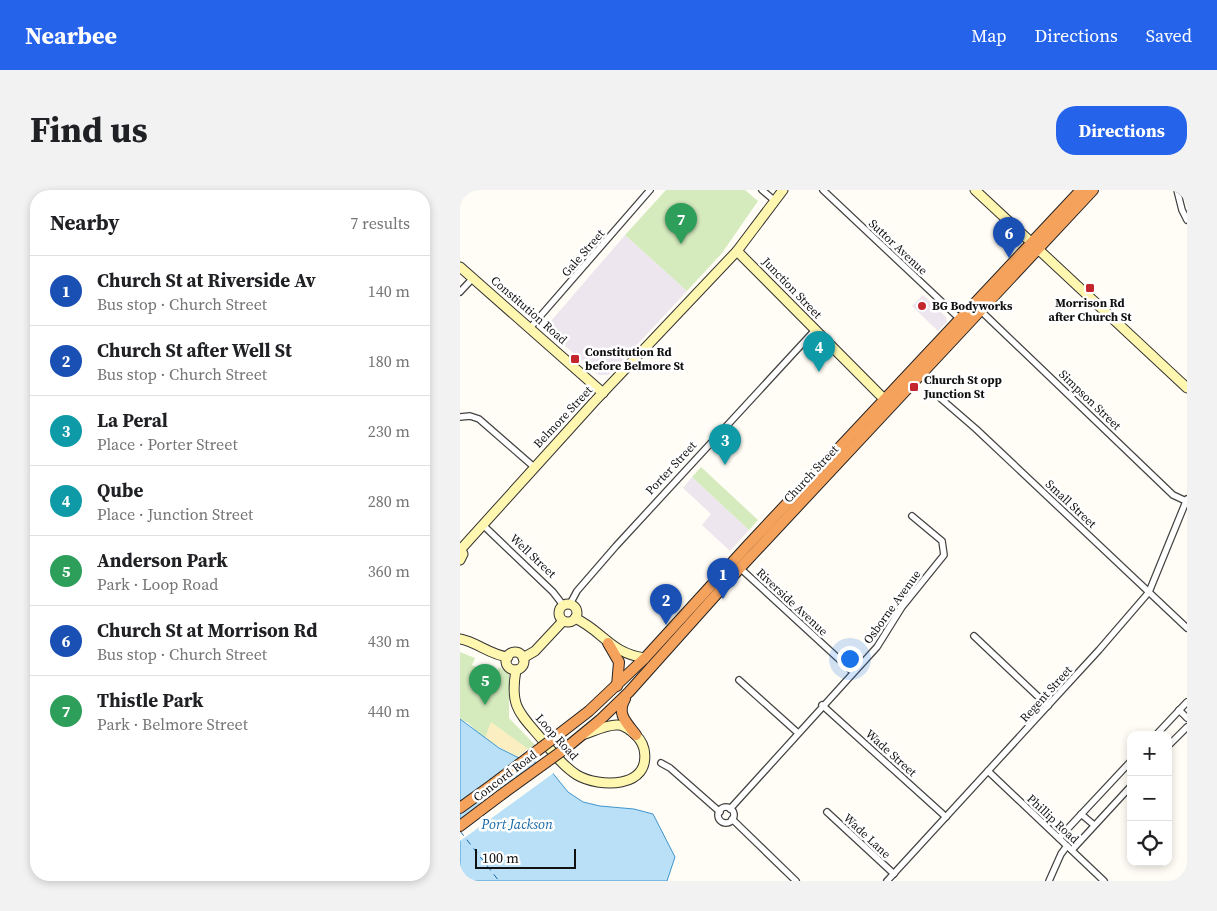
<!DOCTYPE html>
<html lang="en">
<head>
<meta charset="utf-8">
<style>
  body { margin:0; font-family:"Source Serif 4",serif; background:#f2f2f2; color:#202124 }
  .controls { position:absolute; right:15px; bottom:15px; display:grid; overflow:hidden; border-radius:10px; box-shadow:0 2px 8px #0003 }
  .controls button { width:45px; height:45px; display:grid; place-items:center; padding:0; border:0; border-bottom:1px solid #e0e0e0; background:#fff; color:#202124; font:25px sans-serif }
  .scale { position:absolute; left:15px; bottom:12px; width:101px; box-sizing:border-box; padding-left:5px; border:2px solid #111; border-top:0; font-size:14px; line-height:18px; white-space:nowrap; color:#111; -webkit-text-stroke:4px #fff; paint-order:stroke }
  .you { position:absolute; left:389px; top:468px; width:18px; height:18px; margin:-12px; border:4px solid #fff; border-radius:50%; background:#1a73e8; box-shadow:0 0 0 8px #1a73e833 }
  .badge { display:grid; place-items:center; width:32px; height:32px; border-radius:50%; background:#2563eb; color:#fff; font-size:16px; font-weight:700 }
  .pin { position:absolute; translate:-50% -41px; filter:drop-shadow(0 1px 2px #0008) }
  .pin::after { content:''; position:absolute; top:26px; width:18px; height:15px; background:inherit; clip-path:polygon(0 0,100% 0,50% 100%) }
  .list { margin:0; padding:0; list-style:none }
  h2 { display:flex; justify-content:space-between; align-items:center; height:65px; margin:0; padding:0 20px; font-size:21px }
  h2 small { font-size:16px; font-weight:400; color:#757577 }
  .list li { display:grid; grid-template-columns:32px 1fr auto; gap:15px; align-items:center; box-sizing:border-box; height:70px; padding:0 20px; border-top:1px solid #e0e0e0 }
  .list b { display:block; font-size:19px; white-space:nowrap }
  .list p { margin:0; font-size:16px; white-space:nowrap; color:#757577 }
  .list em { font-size:16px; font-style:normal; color:#757577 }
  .icon { flex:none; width:28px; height:28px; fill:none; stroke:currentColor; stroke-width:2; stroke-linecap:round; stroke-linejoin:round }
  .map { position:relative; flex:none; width:727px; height:691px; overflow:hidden; border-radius:20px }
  header { display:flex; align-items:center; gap:30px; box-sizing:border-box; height:70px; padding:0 25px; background:#2563eb; color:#fff }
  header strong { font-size:24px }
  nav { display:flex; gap:28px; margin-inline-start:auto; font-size:18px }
  .intro { display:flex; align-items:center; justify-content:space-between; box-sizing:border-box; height:120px; padding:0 30px }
  h1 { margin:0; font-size:35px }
  .button { padding:12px 22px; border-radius:20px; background:#2563eb; color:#fff; font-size:18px; font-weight:700 }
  main { display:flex; gap:30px; padding:0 30px }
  aside { flex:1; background:#fff; border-radius:20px; box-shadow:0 2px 8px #0003 }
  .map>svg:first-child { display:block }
</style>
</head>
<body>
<header>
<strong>Nearbee</strong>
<nav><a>Map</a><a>Directions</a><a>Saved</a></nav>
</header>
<div class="intro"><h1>Find us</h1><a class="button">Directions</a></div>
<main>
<aside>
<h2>Nearby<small>7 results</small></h2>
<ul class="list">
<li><span class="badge" style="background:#1a4fb4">1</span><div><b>Church St at Riverside Av</b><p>Bus stop · Church Street</p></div><em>140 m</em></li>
<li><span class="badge" style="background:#1a4fb4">2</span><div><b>Church St after Well St</b><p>Bus stop · Church Street</p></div><em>180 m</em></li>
<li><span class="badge" style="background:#0f9aa8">3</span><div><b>La Peral</b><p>Place · Porter Street</p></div><em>230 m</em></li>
<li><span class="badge" style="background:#0f9aa8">4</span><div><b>Qube</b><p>Place · Junction Street</p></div><em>280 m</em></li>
<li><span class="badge" style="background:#2e9e5b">5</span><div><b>Anderson Park</b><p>Park · Loop Road</p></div><em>360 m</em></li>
<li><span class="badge" style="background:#1a4fb4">6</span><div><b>Church St at Morrison Rd</b><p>Bus stop · Church Street</p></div><em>430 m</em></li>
<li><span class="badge" style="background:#2e9e5b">7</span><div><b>Thistle Park</b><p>Park · Belmore Street</p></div><em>440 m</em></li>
</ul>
</aside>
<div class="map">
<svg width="727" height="691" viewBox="0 0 727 691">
  <rect width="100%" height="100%" fill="#fffdf5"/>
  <g fill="#eee6ef">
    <path d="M165,45L227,101L149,185H138L85,138Z"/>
    <path d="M463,105L486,127L487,132L478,141L452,116Z"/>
    <path d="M232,287L289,340L270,361L242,335L251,324L223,298Z"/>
  </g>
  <g fill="#d5ebbd">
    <path d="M206,0H285L298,11L262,63L227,101L165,45Z"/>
    <path d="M241,277L298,330L289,340L232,287Z"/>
    <path d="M0,462L15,468L12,475L35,485L39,477L49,484V528L75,555L68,559L31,533L25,549L8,533L0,529Z"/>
  </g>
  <path fill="#fbeec1" d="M31,532L68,559L57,567L25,549Z"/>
  <path fill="#b9e0f7" stroke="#3f96cf" d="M0,529L39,558L57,567L82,574L91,581L108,602L123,612L140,616L174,619L193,624L215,667L207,691H0Z"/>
  <path fill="#fffdf5" d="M79,571L95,582L0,651V629Z"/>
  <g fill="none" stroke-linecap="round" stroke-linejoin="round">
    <path stroke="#1768a6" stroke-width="1" stroke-dasharray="6 5" stroke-linecap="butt" d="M0,641L39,691"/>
    <g stroke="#444" stroke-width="8">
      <g id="street">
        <path d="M302,0L315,11"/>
        <path d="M363,0L500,129"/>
        <path d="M717,0L722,20L727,30"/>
        <path d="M0,102L13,88"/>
        <path d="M521,121L713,305L726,311"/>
        <path d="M70,138L190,0"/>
        <path d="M479,207L516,239L727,438"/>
        <path d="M0,227L10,226L19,229L74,277"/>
        <path d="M24,336L93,402L103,415"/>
        <path d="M280,378L393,482"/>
        <path d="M110,414L117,401L156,356L355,140"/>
        <path d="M514,446L588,516"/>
        <path d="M279,490L338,543"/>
        <path d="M362,515L486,627"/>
        <path d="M719,520L727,528"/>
        <path d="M696,545L727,512"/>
        <path d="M708,556L727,537"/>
        <path d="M201,573L210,578L260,622"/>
        <path d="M528,581L644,691"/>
        <circle cx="266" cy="625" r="8"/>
        <path d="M270,619L417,457L442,417L484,365L482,351L452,326"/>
        <path d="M367,622L434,684"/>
        <path d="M621,624L634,635"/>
        <path d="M272,629L336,691"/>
        <path d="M599,648L671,571"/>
        <path d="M612,660L671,596"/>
        <path d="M427,691L639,460L689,402L727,309"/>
        <path d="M589,691L601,664L607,656"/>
      </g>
    </g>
    <g stroke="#333" stroke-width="11">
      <g id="secondary">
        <path d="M515,0L573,54"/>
        <path d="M578,59L727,198"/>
        <path d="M277,61L428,213"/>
        <path d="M0,77L143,203"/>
        <path d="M0,358L3,364L0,370"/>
        <path d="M1,359L134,212L277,61L323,0"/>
        <circle cx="108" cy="423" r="9"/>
        <path d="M115,428C144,442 150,463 185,468"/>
        <path d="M0,449C17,452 30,465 48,467"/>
        <circle cx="55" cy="471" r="9"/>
        <path d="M63,468L75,461L103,431"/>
        <path d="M56,480C49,519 61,524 85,553C94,564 104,577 117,585C139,598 192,599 184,559C182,551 178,546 171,541C167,538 163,535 158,535C148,534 134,541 125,544"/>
      </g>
    </g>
    <g stroke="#222" stroke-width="12">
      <g id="highway">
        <path d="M148,453L159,472L157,496"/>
        <path d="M165,509C156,524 167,533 176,545"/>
        <path d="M94,548L129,521L185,468L288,355L621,0"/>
        <path d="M106,558L140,530L169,502L280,378L633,0"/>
        <path d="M0,618L33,594"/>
        <path d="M0,636L41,605"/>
      </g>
    </g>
    <use href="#street" stroke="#fff" stroke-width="5.5"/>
    <use href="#secondary" stroke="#fff6b0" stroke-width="9"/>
    <use href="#highway" stroke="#f5a25d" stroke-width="10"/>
    <g stroke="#222" stroke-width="12" stroke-linecap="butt">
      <g id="highway-bridge">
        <path d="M33,594L94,548"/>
        <path d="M41,605L106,558"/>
      </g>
    </g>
    <use href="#highway-bridge" stroke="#f5a25d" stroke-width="10"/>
  </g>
  <g fill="#c4262e" stroke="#fff" stroke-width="2">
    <rect x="625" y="93" width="10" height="10" rx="2.5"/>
    <circle cx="462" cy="116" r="5"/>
    <rect x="110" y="164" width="10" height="10" rx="2.5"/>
    <rect x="449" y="192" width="10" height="10" rx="2.5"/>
  </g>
  <g text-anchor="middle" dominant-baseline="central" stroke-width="5" stroke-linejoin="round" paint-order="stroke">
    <g font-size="12" fill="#111" stroke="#fff">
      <text transform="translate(438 57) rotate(43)">Suttor Avenue</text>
      <text transform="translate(123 63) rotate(-49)">Gale Street</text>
      <text transform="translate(332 98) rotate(46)">Junction Street</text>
      <text transform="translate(69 120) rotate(41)">Constitution Road</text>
      <text transform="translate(630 210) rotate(44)">Simpson Street</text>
      <text transform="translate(103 227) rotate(-47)">Belmore Street</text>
      <text transform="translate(211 278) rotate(-47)">Porter Street</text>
      <text transform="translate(351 284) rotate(-47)">Church Street</text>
      <text transform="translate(611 314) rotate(43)">Small Street</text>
      <text transform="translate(73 366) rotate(43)">Well Street</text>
      <text transform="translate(332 412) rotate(43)">Riverside Avenue</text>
      <text transform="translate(432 417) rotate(-54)">Osborne Avenue</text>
      <text transform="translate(586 504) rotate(-48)">Regent Street</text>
      <text transform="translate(97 547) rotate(48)">Loop Road</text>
      <text transform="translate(431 563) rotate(42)">Wade Street</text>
      <text transform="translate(45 586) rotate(-37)">Concord Road</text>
      <text transform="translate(593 629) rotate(43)">Phillip Road</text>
      <text transform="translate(407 646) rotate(43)">Wade Lane</text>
    </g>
    <g font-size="12" font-weight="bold" fill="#111" stroke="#fff" text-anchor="start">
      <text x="630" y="113" text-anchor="middle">Morrison Rd<tspan x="630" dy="14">after Church St</tspan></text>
      <text x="472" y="116">BG Bodyworks</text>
      <text x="125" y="162">Constitution Rd<tspan x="125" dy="14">before Belmore St</tspan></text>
      <text x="464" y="190">Church St opp<tspan x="464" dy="14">Junction St</tspan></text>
    </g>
    <g font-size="14" font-style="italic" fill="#1768a6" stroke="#fff">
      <text x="57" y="634">Port Jackson</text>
    </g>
  </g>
</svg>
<div class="controls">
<button>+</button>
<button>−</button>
<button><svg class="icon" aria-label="locate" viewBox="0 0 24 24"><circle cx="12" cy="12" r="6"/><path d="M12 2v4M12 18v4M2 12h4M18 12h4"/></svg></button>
</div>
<div class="scale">100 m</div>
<div class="you"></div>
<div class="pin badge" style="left:263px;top:409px;background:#1a4fb4">1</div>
<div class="pin badge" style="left:206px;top:435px;background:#1a4fb4">2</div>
<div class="pin badge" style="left:265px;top:275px;background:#0f9aa8">3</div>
<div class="pin badge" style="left:359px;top:182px;background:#0f9aa8">4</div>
<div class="pin badge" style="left:25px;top:515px;background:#2e9e5b">5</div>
<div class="pin badge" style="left:549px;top:68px;background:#1a4fb4">6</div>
<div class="pin badge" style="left:221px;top:54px;background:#2e9e5b">7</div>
</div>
</main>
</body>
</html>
